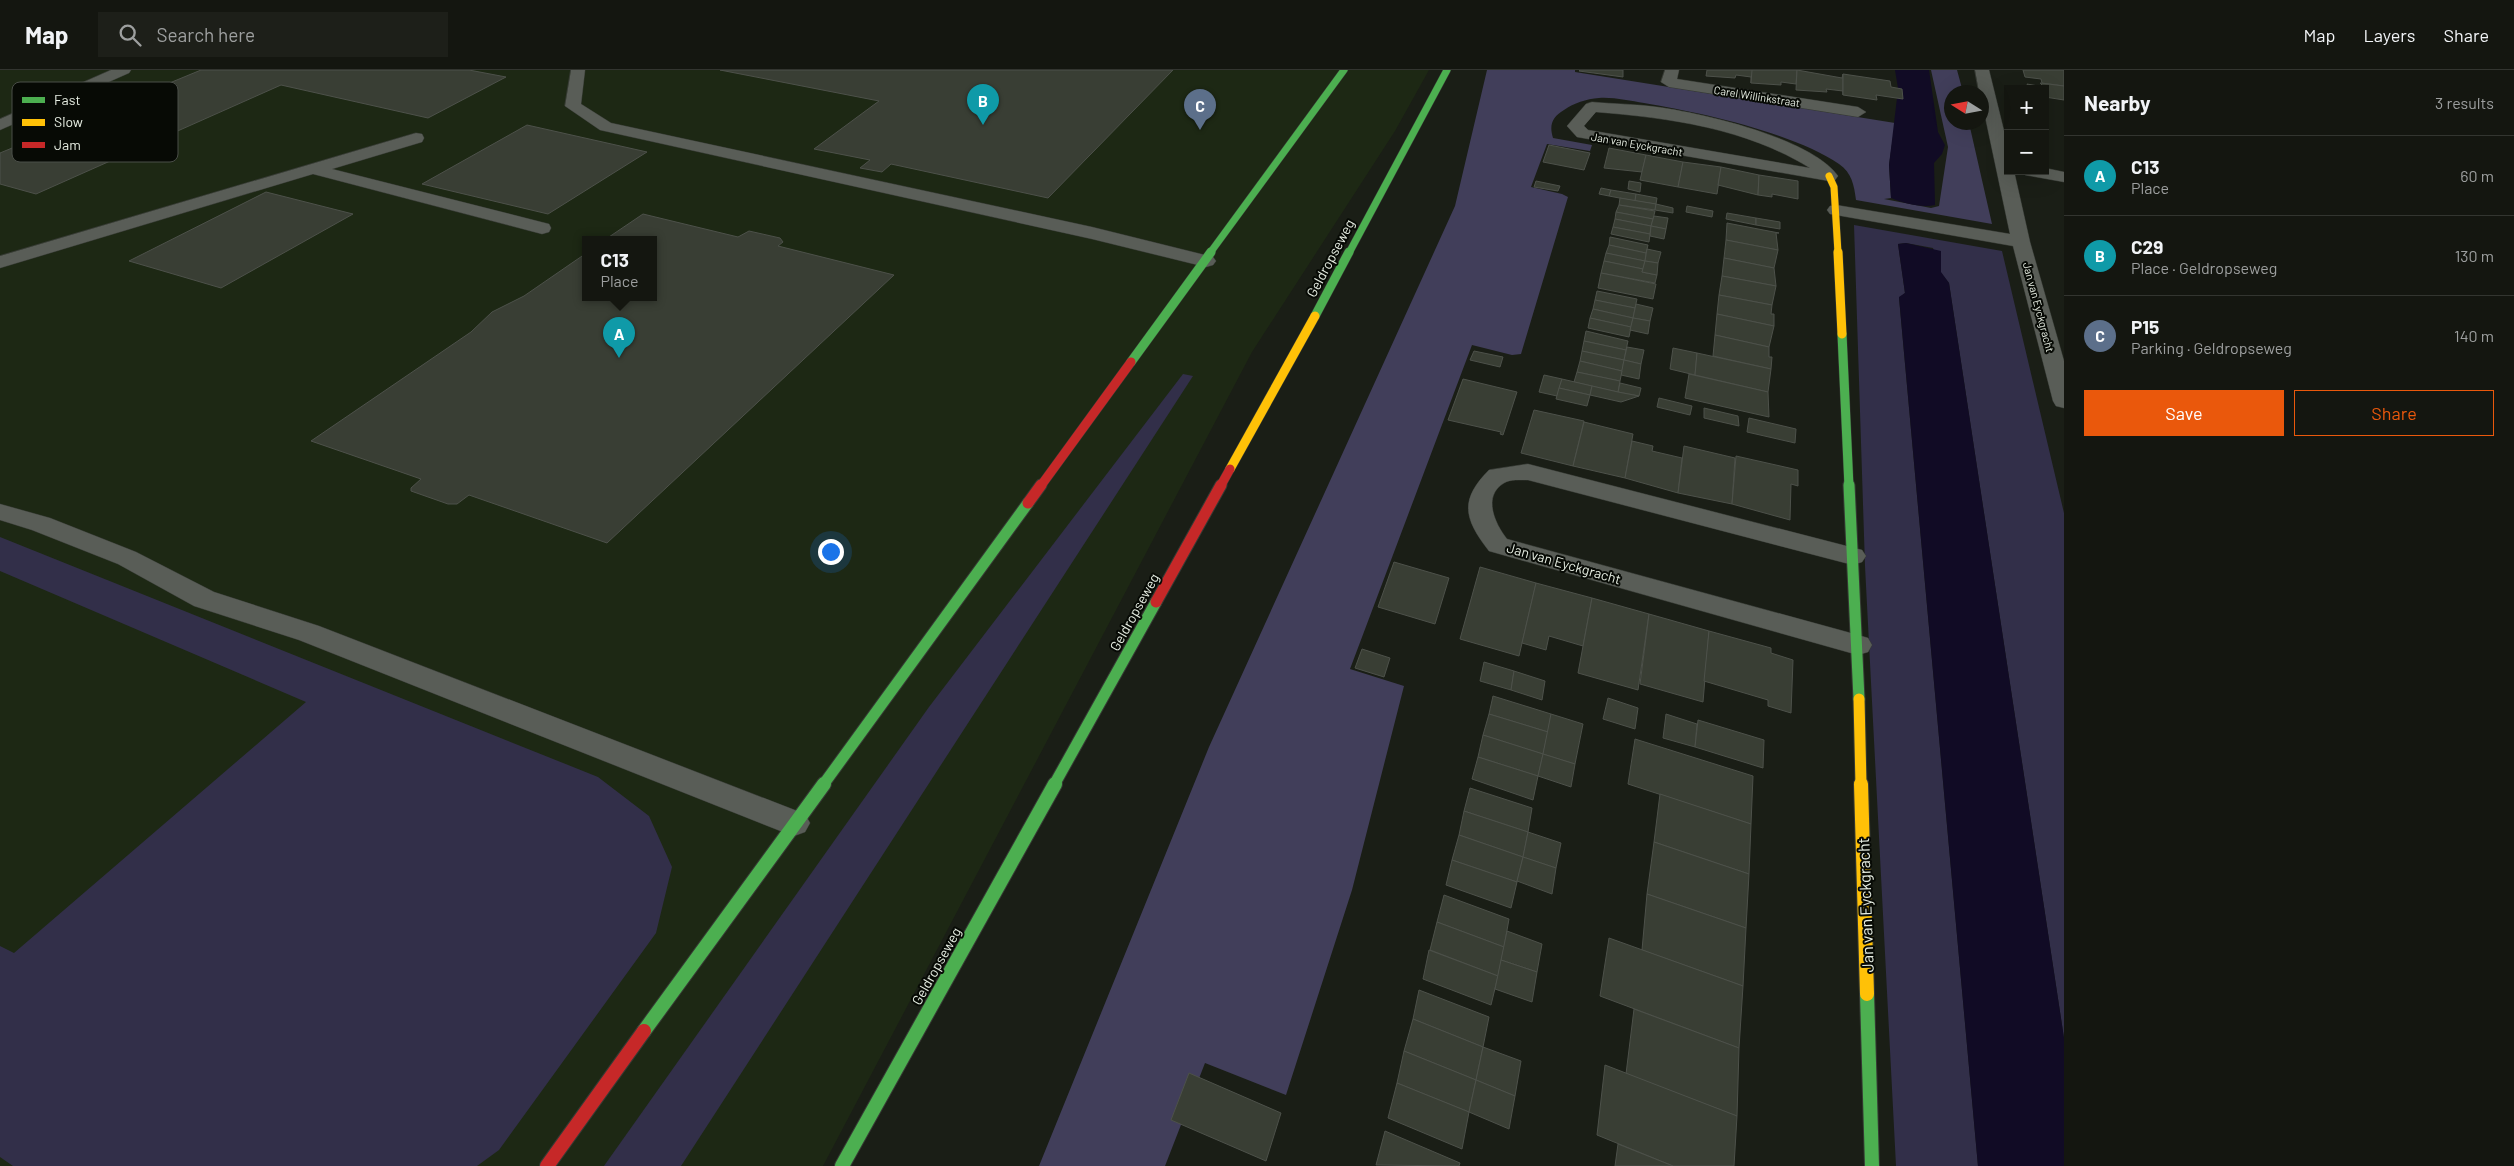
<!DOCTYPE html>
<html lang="en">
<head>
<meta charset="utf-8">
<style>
  body { margin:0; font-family:Barlow,sans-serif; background:#1d1f19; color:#f1f3f6 }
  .controls { position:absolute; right:15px; top:15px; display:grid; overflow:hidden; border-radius:0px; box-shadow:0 5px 20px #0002 }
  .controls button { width:45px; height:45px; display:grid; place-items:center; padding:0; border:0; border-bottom:1px solid #333530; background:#141610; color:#f1f3f6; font:25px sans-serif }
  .compass { position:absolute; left:1944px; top:15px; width:45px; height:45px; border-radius:50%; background:#141610; box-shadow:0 5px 20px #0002; rotate:281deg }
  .you { position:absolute; left:830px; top:481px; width:18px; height:18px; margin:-12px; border:4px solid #fff; border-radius:50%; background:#1a73e8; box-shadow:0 0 0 8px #1a73e833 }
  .badge { display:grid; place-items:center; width:32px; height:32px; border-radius:50%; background:#ea580c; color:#fff; font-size:16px; font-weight:700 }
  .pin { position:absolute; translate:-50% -41px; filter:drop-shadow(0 1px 2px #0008) }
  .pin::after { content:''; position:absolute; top:26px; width:18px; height:15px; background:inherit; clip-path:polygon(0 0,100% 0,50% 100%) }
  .popup { position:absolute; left:582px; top:166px; width:75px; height:65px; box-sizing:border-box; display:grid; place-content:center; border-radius:0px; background:#141610; filter:drop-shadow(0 1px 4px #0005); font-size:16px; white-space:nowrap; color:#9d9f9f }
  .popup b { font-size:19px; color:#f1f3f6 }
  .popup::after { content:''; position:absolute; left:50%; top:100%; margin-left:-10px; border:10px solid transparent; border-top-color:#141610 }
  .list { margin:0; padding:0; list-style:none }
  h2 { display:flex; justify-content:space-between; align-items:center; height:65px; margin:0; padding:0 20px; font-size:21px }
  h2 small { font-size:16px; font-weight:400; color:#9d9f9f }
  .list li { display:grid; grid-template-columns:32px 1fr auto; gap:15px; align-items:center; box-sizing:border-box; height:80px; padding:0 20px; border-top:1px solid #333530 }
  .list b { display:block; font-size:19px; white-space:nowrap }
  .list p { margin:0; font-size:16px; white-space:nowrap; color:#9d9f9f }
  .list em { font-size:16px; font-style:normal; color:#9d9f9f }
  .actions { display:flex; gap:10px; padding:15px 20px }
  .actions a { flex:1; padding:11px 0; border:1px solid #ea580c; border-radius:0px; text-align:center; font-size:18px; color:#ea580c }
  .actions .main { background:#ea580c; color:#fff }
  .icon { flex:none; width:28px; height:28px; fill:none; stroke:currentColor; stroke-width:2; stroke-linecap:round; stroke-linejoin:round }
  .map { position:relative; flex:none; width:2064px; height:1096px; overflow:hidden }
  header { display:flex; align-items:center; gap:30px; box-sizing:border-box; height:70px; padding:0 25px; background:#141610; border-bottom:1px solid #333530 }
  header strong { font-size:24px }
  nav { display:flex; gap:28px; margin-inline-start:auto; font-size:18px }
  .search { width:350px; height:45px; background:#1d1f19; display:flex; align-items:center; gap:12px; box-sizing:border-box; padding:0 18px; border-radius:0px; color:#9d9f9f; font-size:19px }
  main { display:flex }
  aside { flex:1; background:#141610 }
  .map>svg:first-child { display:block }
</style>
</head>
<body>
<header>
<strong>Map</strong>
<div class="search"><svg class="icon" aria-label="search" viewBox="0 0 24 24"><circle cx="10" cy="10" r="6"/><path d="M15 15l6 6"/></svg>Search here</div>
<nav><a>Map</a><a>Layers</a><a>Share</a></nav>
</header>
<main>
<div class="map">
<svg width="2064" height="1096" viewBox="0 0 2064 1096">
  <rect width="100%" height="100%" fill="#1a1e16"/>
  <path fill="#1d2814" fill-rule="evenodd" d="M0,0H1429L1395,61L1252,282L823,1096H0ZM585,169H653V227H585Z"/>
  <g fill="#322f49">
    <path d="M1854,155L2002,181L2064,443V968L1949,213L1941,203L1933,178L1906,173L1898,174L1905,223L1899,228L1978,1096H1896L1865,496Z"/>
    <path d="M1183,304L1193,306L681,1096H604L929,637Z"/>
    <path d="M0,467L598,707L649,746L672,797L656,863L499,1080L477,1096H13L0,1087V876L14,883L306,632L0,501Z"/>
  </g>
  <path fill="#413e5a" d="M1487,0H1575V2L1895,53L1889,95L1891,128L1884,129L1931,138L1939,136L1948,77L1931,0H1957L1963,22H1952V52L1969,53L1992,154L1856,130C1854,115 1852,103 1839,94C1794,63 1699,42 1644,33C1630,31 1614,27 1599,28C1586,29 1574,33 1564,40C1552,47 1549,55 1553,68L1592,75L1590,81L1547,74L1531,117L1562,124L1568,127L1521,284L1512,285L1472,275L1350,599L1404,616L1352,820L1286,1025L1205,993L1165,1096H1039L1209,677L1455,136Z"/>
  <g fill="#110b25">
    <path d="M1895,0H1929L1938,62L1945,75L1942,84L1934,93L1935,135C1921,138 1903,133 1891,128L1889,95L1897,28H1903L1902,19L1898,18Z"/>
    <path d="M1906,173L1941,181V202L1949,213L2064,968V1096H1978L1899,227L1905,223L1898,174Z"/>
  </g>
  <g fill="#393e34" stroke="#4d514a">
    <path d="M201,0H469L506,7L428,48L281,15L36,124L0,114V83Z"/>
    <path d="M720,0H1173L1048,128L891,94L882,102L860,98L870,90L814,79L879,31Z"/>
    <path d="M1580,0H1623V7L1579,1Z"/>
    <path d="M1707,0H1753L1751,13V7L1736,5L1735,8L1706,6Z"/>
    <path d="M1752,0H1797L1796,14L1781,12V15L1751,13Z"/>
    <path d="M1797,0L1842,8L1843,4V25V21L1826,19L1827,22L1796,20Z"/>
    <path d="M2023,0H2064V16L2042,13L2041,9L2025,7Z"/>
    <path d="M1843,4L1890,11L1891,17L1902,19L1903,29L1876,25L1877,30L1843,25Z"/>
    <path d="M2040,13L2064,16V30L2045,27V19H2029L2027,14L2044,17Z"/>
    <path d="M527,55L647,82L548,144L422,114Z"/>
    <path d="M1549,75L1590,83L1584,100L1543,92Z"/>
    <path d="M1609,78L1646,85L1642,102L1604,98Z"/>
    <path d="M1646,85L1683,92L1678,117L1640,110Z"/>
    <path d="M1683,92L1721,97L1717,124L1678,117Z"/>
    <path d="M1721,97L1759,105L1758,125L1718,115Z"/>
    <path d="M1759,105L1798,111V129L1772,124V127L1758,125Z"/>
    <path d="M1536,111L1560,116L1558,121L1534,117Z"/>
    <path d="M1629,111L1641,113L1640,122L1628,119Z"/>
    <path d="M1601,118L1611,120L1609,126L1599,124Z"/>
    <path d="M1611,120L1636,124L1635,131L1609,126Z"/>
    <path d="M266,122L353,144L221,218L129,191Z"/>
    <path d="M1636,124L1657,128L1656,134L1635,131Z"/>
    <path d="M1620,128L1656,134L1655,140L1619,135Z"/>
    <path d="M1656,134L1673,138V143L1655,140Z"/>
    <path d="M1619,135L1655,141L1653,149L1616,142Z"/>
    <path d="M1687,136L1713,141L1712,147L1686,142Z"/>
    <path d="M1616,142L1653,149L1651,156L1615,149Z"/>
    <path d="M1727,143L1756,148V155L1726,149Z"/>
    <path d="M643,144L738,167L749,161L780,168L783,172L778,176L894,205L607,473L469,425L457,434H448L411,421V418L421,409L311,371L471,262L492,242L524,226L585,184V227H653V169H606Z"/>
    <path d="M1654,146L1668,148L1666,159L1651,156Z"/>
    <path d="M1756,148L1780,152V159L1756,155Z"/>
    <path d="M1615,149L1651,156L1650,164L1613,157Z"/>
    <path d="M1727,153L1779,163H1776L1778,180L1726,170Z"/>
    <path d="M1651,156L1666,159L1664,169L1650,166Z"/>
    <path d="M1613,157L1650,164L1649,172L1611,164Z"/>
    <path d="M1610,167L1648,175L1646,183L1609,175Z"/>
    <path d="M1726,170L1778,180L1774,198L1724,188Z"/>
    <path d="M1609,175L1646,183L1645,191L1606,183Z"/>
    <path d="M1647,179L1661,182L1658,193L1645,191Z"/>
    <path d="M1606,183L1645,191L1643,199L1604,191Z"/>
    <path d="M1724,188L1774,198L1776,216L1722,206Z"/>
    <path d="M1604,191L1643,199L1642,202L1657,205L1655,213L1601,203Z"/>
    <path d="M1645,191L1658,193L1657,205L1642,202Z"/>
    <path d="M1601,203L1656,214L1653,229L1598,218Z"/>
    <path d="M1722,206L1776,216L1772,235L1719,225Z"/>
    <path d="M1597,221L1637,229L1635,238L1595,230Z"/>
    <path d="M1719,225L1772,235L1771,244H1774V256L1717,244Z"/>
    <path d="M1595,230L1635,238L1633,248L1593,239Z"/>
    <path d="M1636,234L1653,238L1650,251L1633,248Z"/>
    <path d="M1593,239L1633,248L1631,257L1590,248Z"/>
    <path d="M1717,244L1774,256L1769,277L1715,265Z"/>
    <path d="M1590,248L1631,257L1629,267L1588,258Z"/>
    <path d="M1633,248L1650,251L1648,264L1630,260Z"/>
    <path d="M1586,261L1628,271L1626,280L1584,271Z"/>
    <path d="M1715,265L1769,277V287H1772L1771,299L1713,286Z"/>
    <path d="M1584,271L1626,280L1624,290L1582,281Z"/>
    <path d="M1627,277L1644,280L1641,294L1624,290Z"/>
    <path d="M1673,278L1697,283L1695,305L1670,299Z"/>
    <path d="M1474,281L1503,287L1500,297L1470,290Z"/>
    <path d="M1582,281L1624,290L1622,301L1580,291Z"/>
    <path d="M1697,283L1771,299L1768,322L1695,305Z"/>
    <path d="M1624,290L1641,294L1639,309L1621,305Z"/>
    <path d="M1580,291L1622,301L1620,311L1577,302Z"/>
    <path d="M1577,302L1620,311L1618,322L1574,312Z"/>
    <path d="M1689,304L1768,322L1769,347L1685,328Z"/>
    <path d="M1544,305L1562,309L1557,326L1539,322Z"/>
    <path d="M1463,309L1517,322L1503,365L1500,364L1501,362L1448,350Z"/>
    <path d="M1562,309L1592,316L1590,325L1559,318Z"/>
    <path d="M1620,313L1641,318L1639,326L1618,322Z"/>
    <path d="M1592,316L1618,322L1639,326L1621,332L1590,325Z"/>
    <path d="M1559,318L1590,325L1587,336L1556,329Z"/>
    <path d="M1659,328L1692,336L1690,345L1657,337Z"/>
    <path d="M1704,338L1738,346L1739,356L1704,348Z"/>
    <path d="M1534,340L1584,351L1573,396L1521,383Z"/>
    <path d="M1749,348L1796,359L1795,373L1747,362Z"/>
    <path d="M1584,352L1633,364L1625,408L1573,396Z"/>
    <path d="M1632,371L1653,376L1652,381L1682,388L1678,423L1625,408Z"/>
    <path d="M1684,376L1735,388L1732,434L1678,423Z"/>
    <path d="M1736,386L1798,400V416L1791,414L1790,450L1732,434Z"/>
    <path d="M1394,492L1449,508L1435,554L1378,537Z"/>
    <path d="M1480,497L1536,513L1519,586L1460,569Z"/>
    <path d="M1536,513L1592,528L1583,576L1549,566L1546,580L1522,573Z"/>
    <path d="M1592,528L1649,544L1638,620L1578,603Z"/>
    <path d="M1649,544L1709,561L1703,632L1640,614Z"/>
    <path d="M1709,561L1771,578V583L1793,590L1791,643L1768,636V630L1704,611Z"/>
    <path d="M1362,579L1390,588L1384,607L1355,598Z"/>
    <path d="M1484,592L1514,601L1511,620L1480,611Z"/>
    <path d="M1514,601L1545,611L1542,630L1511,620Z"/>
    <path d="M1493,626L1551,644L1548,662L1489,644Z"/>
    <path d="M1608,628L1638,638L1635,659L1603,649Z"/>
    <path d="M1489,644L1548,662L1543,684L1483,665Z"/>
    <path d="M1551,644L1583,654L1575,694L1543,684Z"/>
    <path d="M1666,644L1697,654L1695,677L1663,668Z"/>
    <path d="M1698,650L1764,670L1763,698L1695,677Z"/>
    <path d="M1483,665L1543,684L1538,706L1478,687Z"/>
    <path d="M1635,669L1753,706L1751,754L1628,714Z"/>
    <path d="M1543,684L1575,694L1571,717L1538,706Z"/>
    <path d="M1478,687L1538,706L1533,730L1472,709Z"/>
    <path d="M1470,718L1532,738L1528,762L1464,741Z"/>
    <path d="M1660,724L1751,754L1749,804L1654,772Z"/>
    <path d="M1464,741L1528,762L1523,787L1459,765Z"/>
    <path d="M1528,762L1561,773L1556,798L1523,787Z"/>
    <path d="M1459,765L1523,787L1517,812L1452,790Z"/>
    <path d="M1654,772L1749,804L1746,858L1647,824Z"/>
    <path d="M1523,787L1556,798L1552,824L1517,811Z"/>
    <path d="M1452,790L1517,812L1511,838L1446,815Z"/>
    <path d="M1647,824L1746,858L1743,916L1642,880Z"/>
    <path d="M1444,825L1509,849L1504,877L1437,852Z"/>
    <path d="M1437,852L1504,877L1498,906L1430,880Z"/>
    <path d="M1507,861L1542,874L1537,902L1501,890Z"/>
    <path d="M1609,868L1743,916L1739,978L1600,926Z"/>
    <path d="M1429,880L1498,906L1491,935L1423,909Z"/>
    <path d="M1501,890L1537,902L1532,932L1495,919Z"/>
    <path d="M1419,920L1489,947L1483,977L1413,949Z"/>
    <path d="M1634,939L1739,978L1737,1046L1626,1004Z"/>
    <path d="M1413,949L1483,977L1476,1010L1404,981Z"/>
    <path d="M1483,977L1521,991L1515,1026L1476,1010Z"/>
    <path d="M1404,981L1476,1010L1469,1042L1397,1013Z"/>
    <path d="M1605,995L1737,1046L1734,1096H1673L1597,1065Z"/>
    <path d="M1189,1003L1281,1043L1266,1091L1171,1050Z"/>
    <path d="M1476,1010L1515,1026L1509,1059L1469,1042Z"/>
    <path d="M1397,1013L1469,1042L1462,1079L1388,1048Z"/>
    <path d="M1385,1061L1460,1093L1459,1096L1376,1095Z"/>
    <path d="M1618,1074L1673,1096H1615Z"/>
  </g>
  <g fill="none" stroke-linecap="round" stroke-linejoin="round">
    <g stroke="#363a34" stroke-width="1">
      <g id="lane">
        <path d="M571,0H585L581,34L611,53L1092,157L1213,187L1216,191L1213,195L1206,197L1092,169L600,60L565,36Z"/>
        <path d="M416,63L422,64L424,68L422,72L332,99L549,154L551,158L549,162L542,164L313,104L0,198V186Z"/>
        <path d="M0,434L50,448L136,482L214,522L319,556L805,744L810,753L805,762L794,766L783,762L299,570L194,536L118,494L32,460L0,450Z"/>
      </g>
    </g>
    <g stroke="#363a34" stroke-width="1">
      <g id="street">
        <path d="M111,0H131L129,3L0,60V49Z"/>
        <path d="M1665,0H1679L1677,9L1858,37L1866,42L1858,47L1669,17L1661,12Z"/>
        <path d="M1975,0H1989L2008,77V101H2014L2030,172L2064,291V338L2056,336L2053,331L2013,176L1836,145L1830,144L1827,140L1830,136L1836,135L2010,164L1982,32V22H1979Z"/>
        <path d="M1592,32C1614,34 1636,34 1657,37C1702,43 1811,68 1838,106L1835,110L1829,111L1577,67L1567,56L1586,34ZM1596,42C1670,48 1745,58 1810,98L1588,60L1584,56Z"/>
        <path d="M2045,98L2064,102V112L2025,105L2023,101H2045Z"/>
        <path d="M1528,394L1862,480L1866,486L1862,492L1853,495L1528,410C1521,410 1510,409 1504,413C1482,426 1495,454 1507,469L1858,565L1868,568L1872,575L1868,582L1858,585L1489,481C1464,449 1459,430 1489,400Z"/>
      </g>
    </g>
    <g stroke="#363a34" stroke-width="8">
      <g id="fast-far3">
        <path d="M1210,183L1344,0"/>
        <path d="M1349,183L1447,0"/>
      </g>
    </g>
    <g stroke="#363a34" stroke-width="10">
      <g id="fast-far2">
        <path d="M1315,246L1349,182"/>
        <path d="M1842,264L1849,417"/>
        <path d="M1131,292L1211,182"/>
      </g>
    </g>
    <g stroke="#363a34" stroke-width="13">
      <g id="fast-far1">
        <path d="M1849,415L1859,629"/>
        <path d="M823,715L1028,433"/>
        <path d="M1054,715L1156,532"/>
      </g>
    </g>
    <g stroke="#363a34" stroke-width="16">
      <g id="fast">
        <path d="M1867,924L1872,1096"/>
        <path d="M644,961L824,714"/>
        <path d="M842,1096L1055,714"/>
      </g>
    </g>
    <g stroke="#363a34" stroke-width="8">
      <path id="slow-far3" d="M1829,106L1834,117L1838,183"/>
    </g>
    <g stroke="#363a34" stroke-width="10">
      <g id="slow-far2">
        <path d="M1838,182L1842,264"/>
        <path d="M1230,399L1315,246"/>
      </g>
    </g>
    <g stroke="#363a34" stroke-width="13">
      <path id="slow-far1" d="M1859,629L1861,715"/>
    </g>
    <g stroke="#363a34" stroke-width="16">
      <path id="slow" d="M1861,714L1867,924"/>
    </g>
    <g stroke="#363a34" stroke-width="10">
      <g id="jam-far2">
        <path d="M1040,417L1131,292"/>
        <path d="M1220,417L1230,399"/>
      </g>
    </g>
    <g stroke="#363a34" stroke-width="13">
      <g id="jam-far1">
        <path d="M1028,433L1041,415"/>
        <path d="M1156,532L1221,415"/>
      </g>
    </g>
    <g stroke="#363a34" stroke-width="16">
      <path id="jam" d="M547,1096L644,961"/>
    </g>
    <use href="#lane" fill="#595d57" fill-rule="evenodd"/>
    <use href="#street" fill="#595d57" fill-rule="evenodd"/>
    <use href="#fast-far3" stroke="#4caf50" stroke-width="7"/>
    <use href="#fast-far2" stroke="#4caf50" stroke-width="9"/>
    <use href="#fast-far1" stroke="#4caf50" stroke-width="11"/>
    <use href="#fast" stroke="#4caf50" stroke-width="14"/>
    <use href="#slow-far3" stroke="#ffc107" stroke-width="7"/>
    <use href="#slow-far2" stroke="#ffc107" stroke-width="9"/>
    <use href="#slow-far1" stroke="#ffc107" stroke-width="11"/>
    <use href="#slow" stroke="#ffc107" stroke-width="14"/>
    <use href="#jam-far2" stroke="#c62828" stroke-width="9"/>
    <use href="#jam-far1" stroke="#c62828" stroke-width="11"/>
    <use href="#jam" stroke="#c62828" stroke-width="14"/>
  </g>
  <g text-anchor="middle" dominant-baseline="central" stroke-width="4" stroke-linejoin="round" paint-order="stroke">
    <g font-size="11" fill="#e7eee3" stroke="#070a05">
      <text transform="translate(1757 26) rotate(9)">Carel Willinkstraat</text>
      <text transform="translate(1637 74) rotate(10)">Jan van Eyckgracht</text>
      <text transform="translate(2039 237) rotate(75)">Jan van Eyckgracht</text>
    </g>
    <g font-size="14" fill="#e7eee3" stroke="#070a05">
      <text transform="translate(1330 188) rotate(-62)">Geldropseweg</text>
      <text transform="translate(1564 493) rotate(16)">Jan van Eyckgracht</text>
      <text transform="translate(1134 542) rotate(-61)">Geldropseweg</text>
      <text transform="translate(936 896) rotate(-61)">Geldropseweg</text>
    </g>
    <g font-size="16" fill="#e7eee3" stroke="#070a05">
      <text transform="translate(1865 835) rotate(-92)">Jan van Eyckgracht</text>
    </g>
  </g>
  <rect x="12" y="12" width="166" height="80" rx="8" fill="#070a05" stroke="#4a4e48" stroke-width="1"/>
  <rect x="22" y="27" width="23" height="6" fill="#4caf50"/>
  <rect x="22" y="49" width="23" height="7" fill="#ffc107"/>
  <rect x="22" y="72" width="23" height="6" fill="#c62828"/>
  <g font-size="14" fill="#e7eee3">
    <text x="54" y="35">Fast</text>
    <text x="54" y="57">Slow</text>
    <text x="54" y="80">Jam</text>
  </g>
</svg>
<div class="controls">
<button>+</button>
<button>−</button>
</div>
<svg class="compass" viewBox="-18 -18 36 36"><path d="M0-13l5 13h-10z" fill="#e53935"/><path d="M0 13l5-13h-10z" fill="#9d9f9f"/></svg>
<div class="you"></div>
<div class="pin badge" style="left:619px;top:288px;background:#0f9aa8">A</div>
<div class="popup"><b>C13</b>Place</div>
<div class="pin badge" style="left:983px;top:55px;background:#0f9aa8">B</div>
<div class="pin badge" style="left:1200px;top:60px;background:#5c6f8a">C</div>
</div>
<aside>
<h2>Nearby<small>3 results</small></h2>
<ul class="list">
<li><span class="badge" style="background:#0f9aa8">A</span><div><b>C13</b><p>Place</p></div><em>60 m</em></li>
<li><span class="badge" style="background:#0f9aa8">B</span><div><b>C29</b><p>Place · Geldropseweg</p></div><em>130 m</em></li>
<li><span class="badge" style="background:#5c6f8a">C</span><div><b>P15</b><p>Parking · Geldropseweg</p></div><em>140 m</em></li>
</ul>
<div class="actions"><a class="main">Save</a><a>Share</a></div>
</aside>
</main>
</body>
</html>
